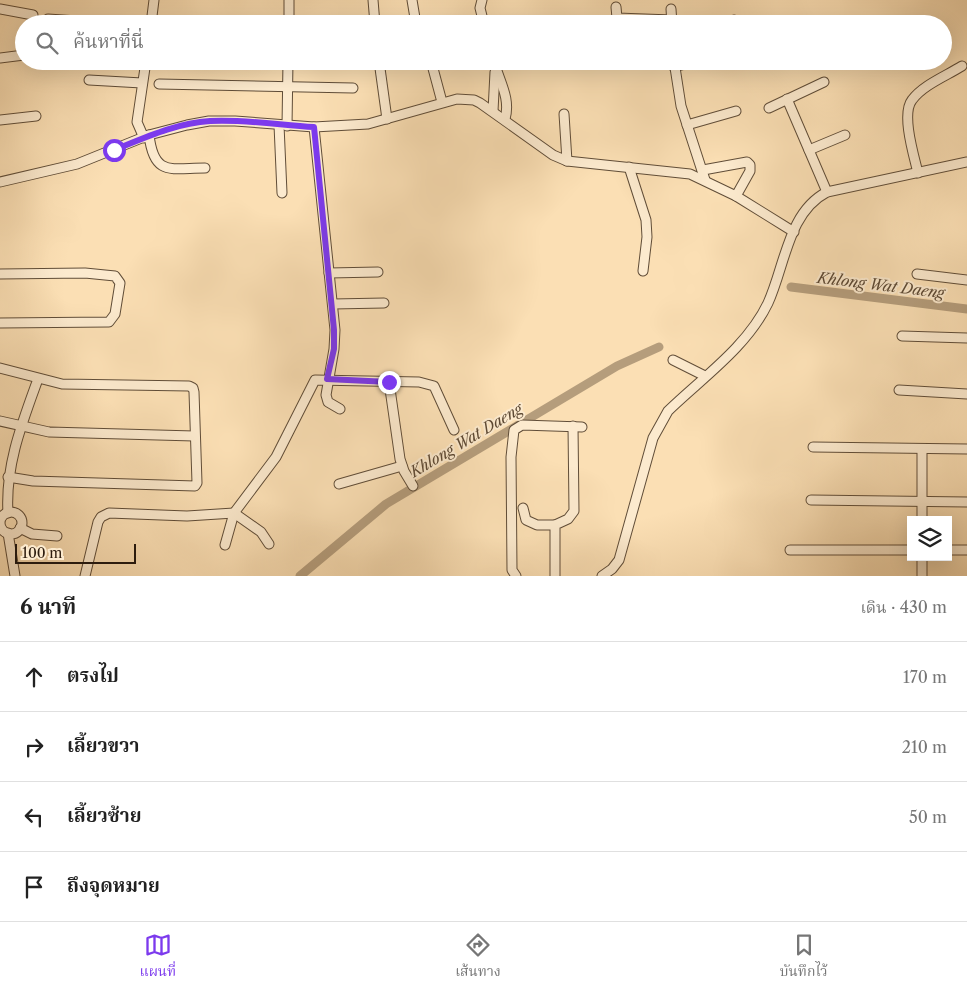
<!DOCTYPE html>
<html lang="th">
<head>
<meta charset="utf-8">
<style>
  body { margin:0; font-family:"Libre Caslon Text","Noto Serif Thai",serif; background:#f6f6f6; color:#222 }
  .controls { position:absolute; right:15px; bottom:15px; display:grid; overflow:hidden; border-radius:0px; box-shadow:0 5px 20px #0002 }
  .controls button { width:45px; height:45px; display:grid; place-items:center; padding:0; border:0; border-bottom:1px solid #e0e0e0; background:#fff; color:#222; font:25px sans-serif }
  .scale { position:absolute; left:15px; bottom:12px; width:121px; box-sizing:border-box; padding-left:5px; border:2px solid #2d1c0e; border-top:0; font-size:14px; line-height:18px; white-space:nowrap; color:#2d1c0e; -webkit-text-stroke:4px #fceace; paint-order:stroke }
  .stop { position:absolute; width:15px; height:15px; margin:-11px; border:4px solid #7c3aed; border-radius:50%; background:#fff }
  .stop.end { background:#7c3aed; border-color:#fff; box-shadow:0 1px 5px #0008 }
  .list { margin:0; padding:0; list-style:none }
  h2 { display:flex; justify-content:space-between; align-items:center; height:65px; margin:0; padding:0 20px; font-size:21px }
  h2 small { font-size:16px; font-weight:400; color:#767676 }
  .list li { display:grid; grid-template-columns:32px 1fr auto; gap:15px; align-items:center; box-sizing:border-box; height:70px; padding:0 20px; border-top:1px solid #e0e0e0 }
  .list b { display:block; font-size:19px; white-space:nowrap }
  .list em { font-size:16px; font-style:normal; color:#767676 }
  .icon { flex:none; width:28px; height:28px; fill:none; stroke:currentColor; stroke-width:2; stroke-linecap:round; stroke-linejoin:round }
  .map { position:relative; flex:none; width:967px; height:576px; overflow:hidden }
  .search { position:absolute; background:#fff; box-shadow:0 5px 20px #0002; left:15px; right:15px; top:15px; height:55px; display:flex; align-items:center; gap:12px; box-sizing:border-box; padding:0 18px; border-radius:28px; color:#767676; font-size:19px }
  .sheet { height:345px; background:#fff }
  nav { display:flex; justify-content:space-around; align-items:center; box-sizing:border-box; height:70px; border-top:1px solid #e0e0e0; background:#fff; font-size:14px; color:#767676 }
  nav a { display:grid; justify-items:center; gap:2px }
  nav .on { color:#7c3aed }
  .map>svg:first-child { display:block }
</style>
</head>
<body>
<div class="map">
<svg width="967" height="576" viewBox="0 0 967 576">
  <rect width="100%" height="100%" fill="#fbdfb4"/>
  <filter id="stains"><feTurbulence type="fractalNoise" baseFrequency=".004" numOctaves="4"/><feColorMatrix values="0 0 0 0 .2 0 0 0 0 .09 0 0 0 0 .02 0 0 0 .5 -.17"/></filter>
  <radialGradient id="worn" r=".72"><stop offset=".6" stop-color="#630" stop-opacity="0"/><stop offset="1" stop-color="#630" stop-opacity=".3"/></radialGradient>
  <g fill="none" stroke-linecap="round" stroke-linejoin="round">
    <g stroke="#b59d7c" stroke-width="9">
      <path d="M791,287L967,309"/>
      <path d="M300,576L386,504L617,366L659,347"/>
    </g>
    <g stroke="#604d38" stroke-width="11">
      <g id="minor">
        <path d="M373,0L375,24"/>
        <path d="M412,0L416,24"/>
        <path d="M482,0L480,8L484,24"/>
        <path d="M616,7L617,18L672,20"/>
        <path d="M0,9L33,15"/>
        <path d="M671,9L672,24"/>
        <path d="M48,19L121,24"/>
        <path d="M734,20L735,24"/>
        <path d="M151,24L154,0"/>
        <path d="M289,24V0"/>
        <path d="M0,58L24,55"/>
        <path d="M379,61L387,119"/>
        <path d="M431,61L442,102"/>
        <path d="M494,61C499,81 511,98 505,119"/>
        <path d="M674,61L681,106L705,180"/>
        <path d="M674,67L696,61"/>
        <path d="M89,80L142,83"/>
        <path d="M159,84L353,88"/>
        <path d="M787,99L827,192"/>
        <path d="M769,108L824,82"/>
        <path d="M493,111L495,72"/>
        <path d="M564,114L567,161"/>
        <path d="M0,120L36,116"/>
        <path d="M279,125L282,193"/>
        <path d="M687,125L736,111"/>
        <path d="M287,126L288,61"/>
        <path d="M314,127L335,330L334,349L326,395L328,402L340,409"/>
        <path d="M149,135C154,177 171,168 205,168"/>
        <path d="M144,138L137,122L146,61"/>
        <path d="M809,150L845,135"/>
        <path d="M629,167L646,220L647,237L643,271"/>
        <path d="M703,170L747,162L750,165V171L736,196"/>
        <path d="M918,173C914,156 901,114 912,100C923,85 946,76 962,66"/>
        <path d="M0,182L77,164L149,135L187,125L209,121H235L314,127L368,124L457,99L474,100L480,103L553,155L567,161L690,174L736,196L794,232"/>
        <path d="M329,273L378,272"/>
        <path d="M0,274L85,273L115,276L120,283L115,314L109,322L0,323"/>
        <path d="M917,274L967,280"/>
        <path d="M333,304L384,303"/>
        <path d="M902,336L967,338"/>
        <path d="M673,360L705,376"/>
        <path d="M0,368L62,384L189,386L193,388L194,392L197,483L195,486L33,481L8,477"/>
        <path d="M389,382L400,459L404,471L413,486"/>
        <path d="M899,390L967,394"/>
        <path d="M0,421L49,432L194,436"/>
        <path d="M813,447L967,449"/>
        <path d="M922,449V520"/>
        <path d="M339,484L402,466"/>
        <path d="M811,500L967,502"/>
        <path d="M523,508L526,520L537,525H555"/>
        <circle cx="11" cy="523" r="11"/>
        <path d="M8,513C5,466 22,423 38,379"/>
        <path d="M20,528L32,534L57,536"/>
        <path d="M8,533L15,576"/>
        <path d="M225,545L234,513L276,457L315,380L419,382L434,386L454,430"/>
        <path d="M790,550H911"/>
        <path d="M948,550H967"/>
        <path d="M922,557V576"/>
        <path d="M85,576L98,522L101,517L109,513L187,516L234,513L261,532L269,544"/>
        <path d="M516,576L512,570L511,457L514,430L522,425L582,427"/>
        <path d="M555,576V525L568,519L574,511L573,426"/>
        <path d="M602,576L612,569L619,560L653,438L668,411C702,378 747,347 768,303C785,266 788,212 827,192L967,162"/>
      </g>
    </g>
    <use href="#minor" stroke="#fceace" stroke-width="9"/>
  </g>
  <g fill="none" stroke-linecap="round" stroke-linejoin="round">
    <path stroke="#7c3aed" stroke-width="6" d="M114,150C144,138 176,123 210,121C244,119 280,125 314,127L334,330V349L327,379L389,382"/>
  </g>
  <g text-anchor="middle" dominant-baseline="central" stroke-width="4" stroke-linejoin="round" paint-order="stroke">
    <g font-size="15" font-style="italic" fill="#5d4934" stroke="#fceace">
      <text transform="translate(881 285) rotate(7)">Khlong Wat Daeng</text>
      <text transform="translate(466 440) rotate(-31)">Khlong Wat Daeng</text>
    </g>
  </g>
  <rect width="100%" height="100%" filter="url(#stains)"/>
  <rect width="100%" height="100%" fill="url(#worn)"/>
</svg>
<div class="controls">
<button><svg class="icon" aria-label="layers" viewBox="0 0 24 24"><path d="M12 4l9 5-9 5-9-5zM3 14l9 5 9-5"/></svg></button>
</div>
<div class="scale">100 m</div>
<div class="stop" style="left:114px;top:150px"></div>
<div class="stop end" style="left:389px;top:382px"></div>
<div class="search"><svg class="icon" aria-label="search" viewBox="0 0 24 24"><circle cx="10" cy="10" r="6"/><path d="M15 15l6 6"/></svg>ค้นหาที่นี่</div>
</div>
<section class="sheet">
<h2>6 นาที<small>เดิน · 430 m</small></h2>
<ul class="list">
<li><svg class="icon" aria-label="ahead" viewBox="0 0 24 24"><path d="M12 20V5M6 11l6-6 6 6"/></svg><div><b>ตรงไป</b></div><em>170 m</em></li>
<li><svg class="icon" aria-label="right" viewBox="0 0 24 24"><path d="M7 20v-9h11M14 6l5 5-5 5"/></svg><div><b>เลี้ยวขวา</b></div><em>210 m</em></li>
<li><svg class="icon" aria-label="left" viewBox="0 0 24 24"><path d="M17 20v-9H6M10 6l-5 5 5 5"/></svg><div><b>เลี้ยวซ้าย</b></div><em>50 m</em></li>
<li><svg class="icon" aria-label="arrive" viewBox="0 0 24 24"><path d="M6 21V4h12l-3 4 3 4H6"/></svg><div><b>ถึงจุดหมาย</b></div></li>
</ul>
</section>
<nav>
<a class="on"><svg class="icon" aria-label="map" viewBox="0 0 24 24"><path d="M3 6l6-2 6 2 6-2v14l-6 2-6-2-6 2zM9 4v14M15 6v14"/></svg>แผนที่</a>
<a><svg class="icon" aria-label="directions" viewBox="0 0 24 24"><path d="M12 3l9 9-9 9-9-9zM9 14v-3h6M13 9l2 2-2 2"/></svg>เส้นทาง</a>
<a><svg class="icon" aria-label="saved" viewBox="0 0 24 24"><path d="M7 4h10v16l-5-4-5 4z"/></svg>บันทึกไว้</a>
</nav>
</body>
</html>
